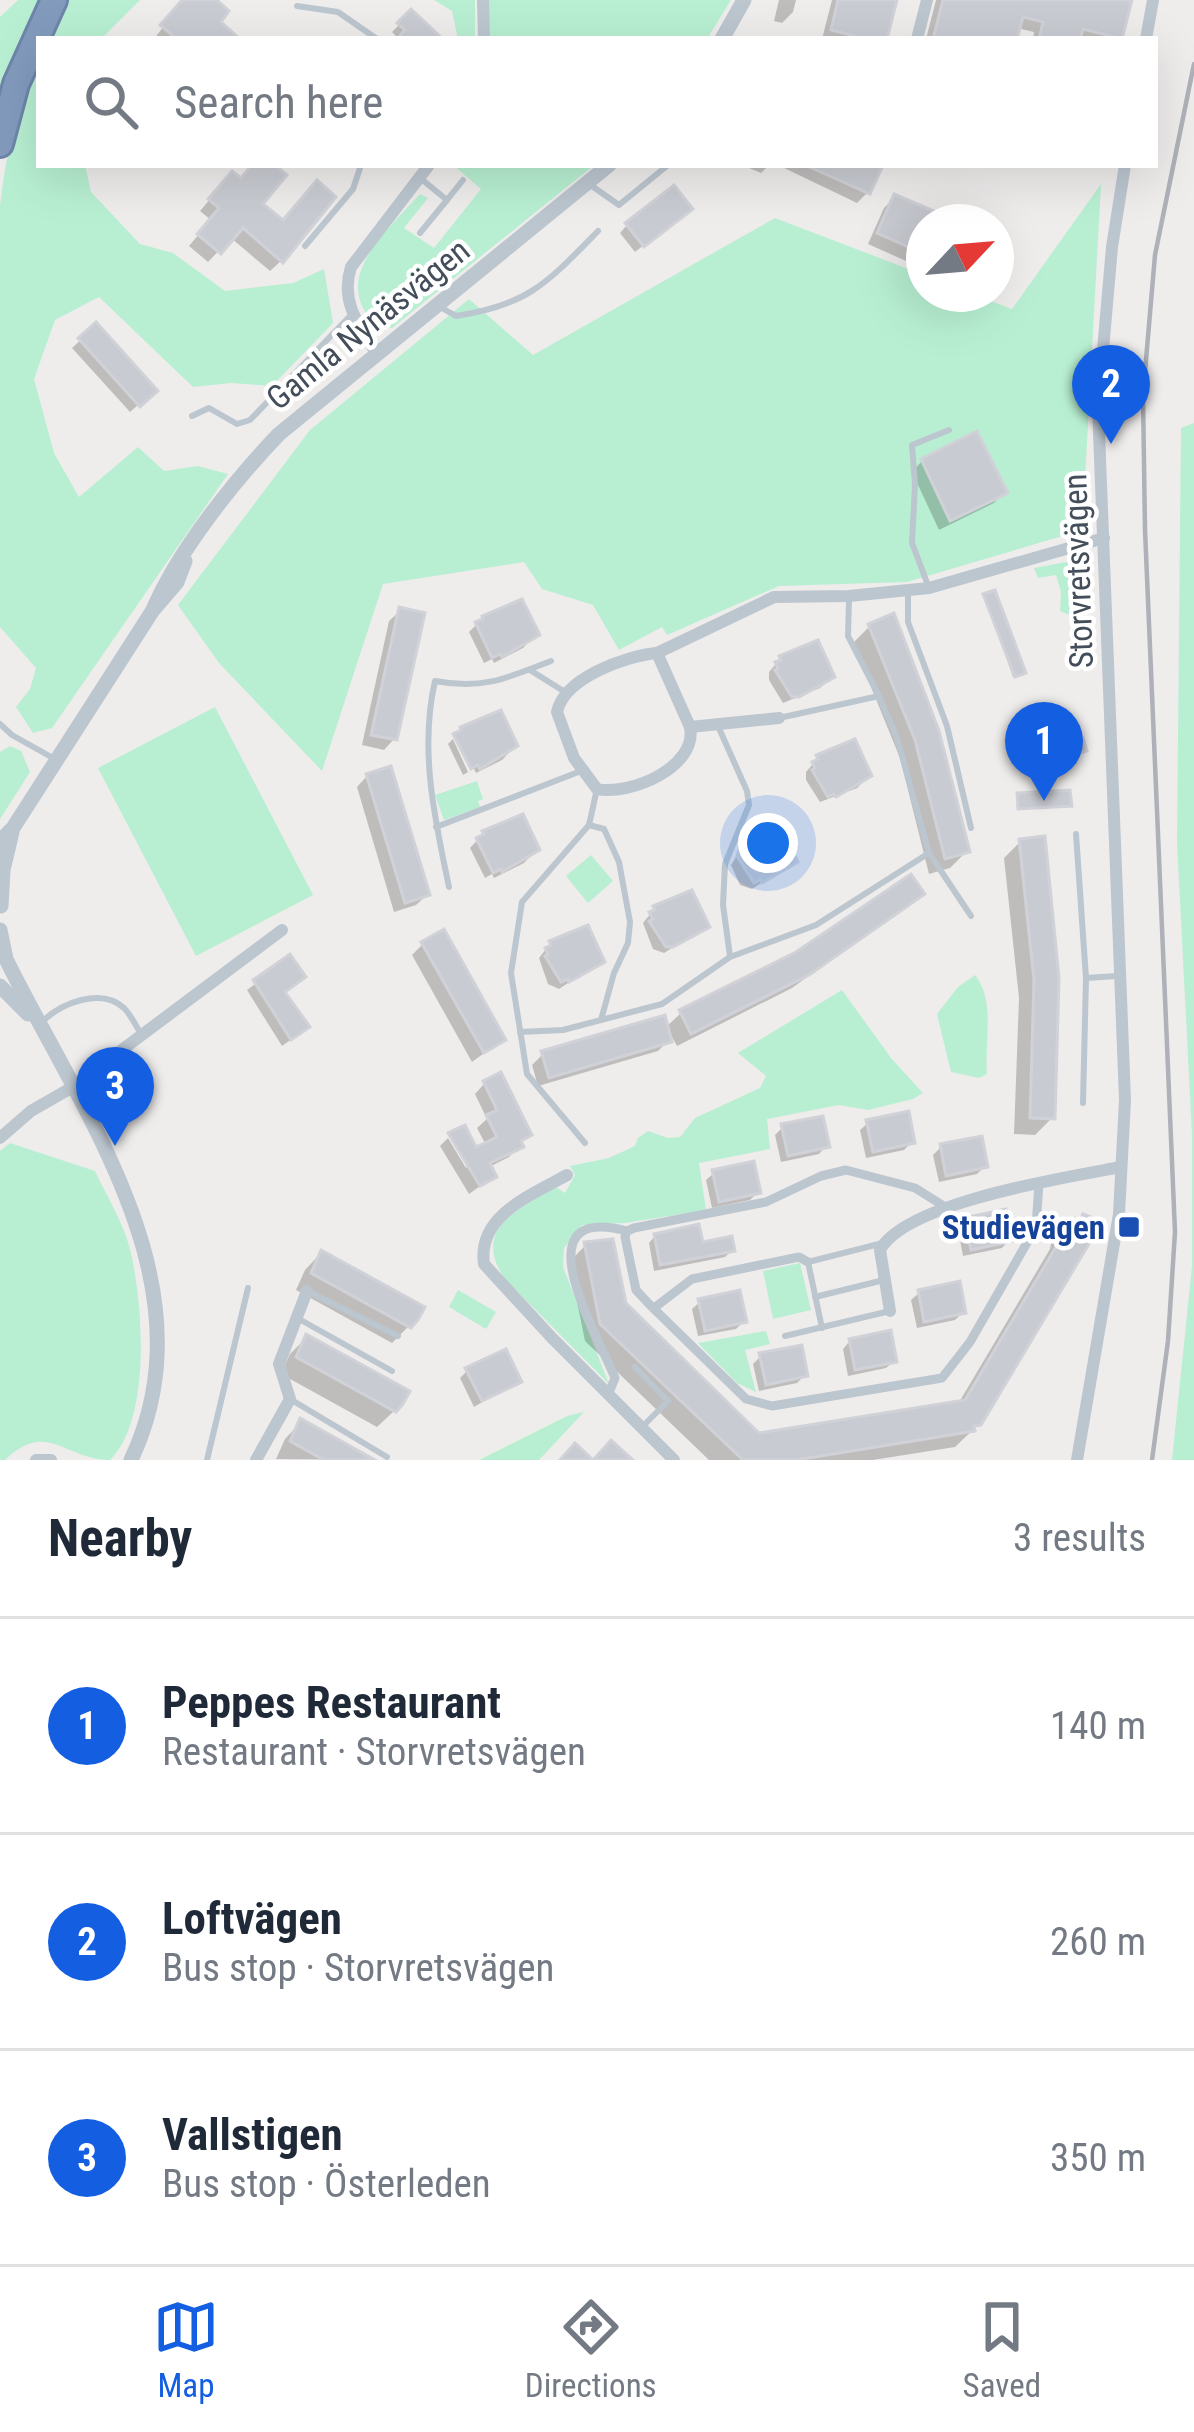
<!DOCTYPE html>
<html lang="en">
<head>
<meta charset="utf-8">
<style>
  body { margin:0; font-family:"Roboto Condensed",sans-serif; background:#f6f6f7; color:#1f2937 }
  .compass { position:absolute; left:906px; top:204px; width:108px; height:108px; border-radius:50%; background:#fff; box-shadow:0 12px 48px #0002; rotate:64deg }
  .you { position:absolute; left:768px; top:843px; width:42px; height:42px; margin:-30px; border:9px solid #fff; border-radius:50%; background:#1a73e8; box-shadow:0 0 0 18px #1a73e833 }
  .badge { display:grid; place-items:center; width:78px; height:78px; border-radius:50%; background:#145ee1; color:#fff; font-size:39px; font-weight:700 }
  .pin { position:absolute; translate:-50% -99px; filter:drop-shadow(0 3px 6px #0008) }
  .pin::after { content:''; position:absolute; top:63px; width:42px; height:36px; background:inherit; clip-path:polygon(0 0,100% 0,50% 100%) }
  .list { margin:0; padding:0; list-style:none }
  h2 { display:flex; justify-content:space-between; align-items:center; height:156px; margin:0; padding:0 48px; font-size:51px }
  h2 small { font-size:39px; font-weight:400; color:#747a83 }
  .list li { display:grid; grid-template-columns:78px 1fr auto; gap:36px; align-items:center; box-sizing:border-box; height:216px; padding:0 48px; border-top:3px solid #e0e1e3 }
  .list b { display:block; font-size:45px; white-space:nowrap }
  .list p { margin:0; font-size:39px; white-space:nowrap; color:#747a83 }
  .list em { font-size:39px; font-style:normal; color:#747a83 }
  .icon { flex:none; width:66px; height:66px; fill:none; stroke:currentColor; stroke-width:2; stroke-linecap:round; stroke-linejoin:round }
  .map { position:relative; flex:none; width:1194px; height:1460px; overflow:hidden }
  .search { position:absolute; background:#fff; box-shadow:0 12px 48px #0002; left:36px; right:36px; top:36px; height:132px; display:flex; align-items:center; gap:30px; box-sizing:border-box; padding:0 42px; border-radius:0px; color:#747a83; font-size:45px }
  .sheet { height:804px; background:#fff }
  nav { display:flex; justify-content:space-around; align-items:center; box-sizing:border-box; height:168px; border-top:3px solid #e0e1e3; background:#fff; font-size:33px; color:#747a83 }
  nav a { display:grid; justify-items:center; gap:6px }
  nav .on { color:#145ee1 }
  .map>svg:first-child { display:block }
</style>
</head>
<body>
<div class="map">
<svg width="1194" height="1460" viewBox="0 0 1194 1460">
  <rect width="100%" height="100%" fill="#efecec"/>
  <g fill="#b8efd2">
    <path d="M18,0H40L0,98V17Z"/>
    <path d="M63,0H140L101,39H43Z"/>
    <path d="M434,0H475V39H458L452,11Z"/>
    <path d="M489,0H731L707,39H489Z"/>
    <path d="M39,48V165H85L91,192L140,244L173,253L225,291L293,283L324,269L333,323L272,386L231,383L193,387L99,297L55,320L34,379L54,453L79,497L138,447L164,471L198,466L228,474L52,728L33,733L16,707L30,689L36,668L0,627V205C6,152 19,98 39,48Z"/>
    <path d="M453,165H594L392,328L377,326C327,279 388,230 420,194L428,198L404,228L434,248L481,189Z"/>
    <path d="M1101,184L1083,516L1076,532L907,582L779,586L667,635L662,627L619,650L593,605L542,589L524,562L383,584L322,771L219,663L178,605L310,430L469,299L533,355L775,218L924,275V294H972L1012,309Z"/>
    <path d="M1194,423V1460H1172L1192,1266V1135L1177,842L1181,428Z"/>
    <path d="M1072,561L1084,571L1082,620L1060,611L1061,592L1056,575L1038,578L1034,568Z"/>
    <path d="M215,707L313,895L196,956L98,768Z"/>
    <path d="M10,746L21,751L30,772L0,819V752Z"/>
    <path d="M477,781L483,799L478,801L480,807L444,820L435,795Z"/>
    <path d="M591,855L613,881L588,903L566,876Z"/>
    <path d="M975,975C996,1001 984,1043 987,1074L979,1078L951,1072L937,1014L958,987Z"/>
    <path d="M842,990L891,1058L923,1093L913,1099L868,1110L839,1105L767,1119L770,1149L699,1163L706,1210L625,1223L582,1225L564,1248L563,1267L609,1384L505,1279C471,1229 517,1210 556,1187L565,1193L575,1175L570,1166L609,1158L635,1146L638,1138L648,1131L668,1138L680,1137L695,1118L760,1088L766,1076L738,1053Z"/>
    <path d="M10,1143L95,1171C106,1195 123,1222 130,1249C143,1302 152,1419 110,1460C65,1460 47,1419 5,1460H0V1151Z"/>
    <path d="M800,1263L811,1310L773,1319L763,1271Z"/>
    <path d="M458,1290L496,1312L486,1329L449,1307Z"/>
    <path d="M766,1331L770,1344L745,1350L756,1392L737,1383L698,1343Z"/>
    <path d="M584,1412L539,1460H479L567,1416Z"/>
  </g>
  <g fill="#0003">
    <path d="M184,0H212L216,22L236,39H154Z"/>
    <path d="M779,0H796L793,12L782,23L774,21Z"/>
    <path d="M832,0H894L884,39H822Z"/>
    <path d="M936,0H1129L1118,39H1033L1034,32L1017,28L1014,39H926Z"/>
    <path d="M411,13L439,39H399L392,32Z"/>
    <path d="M255,165H270L259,204L281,261L270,271L231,238L208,262L189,246L211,220L200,211L222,185L240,182Z"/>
    <path d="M742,165H769L761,173Z"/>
    <path d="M778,165H880L868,192L857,203Z"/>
    <path d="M895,197L951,222H924V269L868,244L884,208Z"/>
    <path d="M681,216L635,252L620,233L627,225Z"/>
    <path d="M96,326L154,391L130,412L72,348Z"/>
    <path d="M922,461L1004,492L994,503L939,530L912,472Z"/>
    <path d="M985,597L1022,673L1013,677Z"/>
    <path d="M400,611L394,739L384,750L362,745L389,621Z"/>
    <path d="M483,618L536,634L523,648L494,663L492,659L484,663L469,632Z"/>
    <path d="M870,626L967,851L950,868L929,874L900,758L853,643Z"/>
    <path d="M817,644L832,670L829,680L820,688L783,703L769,680V672L781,658Z"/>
    <path d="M457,734L515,746L502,760L476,773Z"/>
    <path d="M453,739L468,772L463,775L448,744Z"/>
    <path d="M818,758L866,779L857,788L820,802L806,780V772Z"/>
    <path d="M367,776L427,895L416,905L394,912L357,787Z"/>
    <path d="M484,833L537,849L524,863L494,878L492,874L485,878L470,848Z"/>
    <path d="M1020,842L1052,1118L1035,1135L1014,1134L1019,998L1004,858Z"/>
    <path d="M744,844L794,862L752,889L740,885L731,865Z"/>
    <path d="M921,894L792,988L677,1046L672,1037L658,1051L538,1086L532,1065L543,1054L665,1028L681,1013Z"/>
    <path d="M655,908L706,926L664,953L653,949L643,923Z"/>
    <path d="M423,944L502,1040L472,1062L412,955Z"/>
    <path d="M550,944L601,961L559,989L548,984L539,958Z"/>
    <path d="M289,958L282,993L299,1034L282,1046L247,990Z"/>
    <path d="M485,1083L528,1135L509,1157L489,1167L493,1177L469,1194L440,1146L448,1138L466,1168L474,1151L486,1145L477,1128L487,1119L475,1094Z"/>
    <path d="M868,1123L912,1142L904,1150L866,1158L860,1130Z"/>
    <path d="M783,1127L826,1146L819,1154L781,1162L775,1135Z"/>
    <path d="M941,1147L985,1166L977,1174L939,1182L933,1155Z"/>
    <path d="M714,1173L758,1192L750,1200L712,1208L706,1180Z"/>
    <path d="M966,1221L1009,1240L1002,1248L963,1256L958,1229Z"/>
    <path d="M1068,1221L1079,1223L979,1424L955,1447L873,1460H709L585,1341L569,1262L586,1245L624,1305L758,1436L958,1404L1050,1249L1052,1237Z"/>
    <path d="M655,1236L701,1245L732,1250L725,1257L654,1271L649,1243Z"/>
    <path d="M321,1253L409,1326L392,1343L296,1290L305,1270Z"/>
    <path d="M919,1293L963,1312L955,1320L917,1328L911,1300Z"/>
    <path d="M700,1302L744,1321L736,1329L698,1336L692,1309Z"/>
    <path d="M307,1337L394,1411L377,1427L281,1374L290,1354Z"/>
    <path d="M850,1341L894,1361L886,1368L848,1376L843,1349Z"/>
    <path d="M761,1356L805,1375L797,1383L759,1391L753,1364Z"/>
    <path d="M467,1371L518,1381L474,1407L460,1378Z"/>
    <path d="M301,1422L369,1460L276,1459L285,1439Z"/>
  </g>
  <g fill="#c9cbd2" stroke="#d0d2d8" stroke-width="3">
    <path d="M182,0H217L229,11L221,22L240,39H177L160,25Z"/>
    <path d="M838,0H897L887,39H866L831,30Z"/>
    <path d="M943,0H1132L1122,39L1083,29L1080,39H1039L1043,22L1023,17L1017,39H933Z"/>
    <path d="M411,9L443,39H397L405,30L397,23Z"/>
    <path d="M252,165H275L287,175L263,204L283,220L317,180L336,197L283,263L243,228L221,254L197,234L219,208L208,199L232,171L241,178Z"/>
    <path d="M805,165H883L870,194Z"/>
    <path d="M674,185L693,209L644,247L625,223Z"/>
    <path d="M894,194L959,222H924V254L877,233Z"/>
    <path d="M96,322L158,391L140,407L78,338Z"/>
    <path d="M977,431L1008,493L950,521L921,459Z"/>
    <path d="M995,590L1026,673L1015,677L983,594Z"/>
    <path d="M522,599L540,635L502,657L500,654L492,658L475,622L483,619L482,616Z"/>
    <path d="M399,607L425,613L397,740L371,735Z"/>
    <path d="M894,613L939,731L970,852L945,859L915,740L868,624Z"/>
    <path d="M818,640L835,677L799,697H792L775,670L778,669L775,662L781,660L779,656Z"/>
    <path d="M501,710L518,746L480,769L478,765L471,769L453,734L461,730L460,727Z"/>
    <path d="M1083,738L1087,751L1039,765L1035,752Z"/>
    <path d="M855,739L872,776L836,797L834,794L828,797L812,770L815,768L812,762L818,759L816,755Z"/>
    <path d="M391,766L430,895L405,903L366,774Z"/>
    <path d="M1070,790L1072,806L1018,809L1017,793Z"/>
    <path d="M523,814L540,850L502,872L501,869L493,873L476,838L484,834L482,831Z"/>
    <path d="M780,826L798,862L762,883L760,880L754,883L737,856L742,841Z"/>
    <path d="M1045,836L1059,978L1055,1119L1030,1118L1034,980L1019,839Z"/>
    <path d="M911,874L925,894L809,975L691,1034L679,1010L796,952Z"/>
    <path d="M692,890L710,927L673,947H666L649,921L653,919L649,912L655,910L653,906Z"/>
    <path d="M588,925L605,962L569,982L568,979L561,982L545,956L548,954L545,948L551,945L549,941Z"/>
    <path d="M444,929L506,1040L484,1053L421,942Z"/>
    <path d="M290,954L306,977L285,992L310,1027L291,1040L253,980Z"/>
    <path d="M665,1015L672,1042L549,1078L541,1051Z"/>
    <path d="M501,1072L532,1135L521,1141L524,1147L490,1163L497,1177L480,1186L448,1133L465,1125L476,1147L497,1137L486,1115L497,1110L483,1081Z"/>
    <path d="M909,1111L915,1143L873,1152L866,1120Z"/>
    <path d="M823,1116L830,1147L788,1156L781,1124Z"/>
    <path d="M982,1136L988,1167L946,1176L940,1144Z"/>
    <path d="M754,1161L761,1193L719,1202L712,1170Z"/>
    <path d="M1006,1209L1013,1241L971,1250L964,1218Z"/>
    <path d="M1083,1214L1096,1219V1232L981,1425L974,1426L975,1431L796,1460H743L600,1324L584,1242L613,1239L626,1303L759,1433L965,1400L1066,1230L1067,1218L1080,1220Z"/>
    <path d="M699,1224L703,1242L732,1236L735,1251L660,1265L654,1234Z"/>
    <path d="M321,1250L425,1307L418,1320L411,1328L311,1273Z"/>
    <path d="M960,1281L966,1313L924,1322L918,1290Z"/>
    <path d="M740,1290L747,1322L705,1331L698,1299Z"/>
    <path d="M891,1330L897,1362L855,1370L849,1339Z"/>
    <path d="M306,1334L410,1391L403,1404L396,1412L296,1357Z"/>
    <path d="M802,1345L808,1376L766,1385L759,1353Z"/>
    <path d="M506,1349L522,1382L482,1401L465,1368Z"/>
    <path d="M300,1418L375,1460H324L290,1441Z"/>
    <path d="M611,1440L633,1460H560L575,1443L593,1460Z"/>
  </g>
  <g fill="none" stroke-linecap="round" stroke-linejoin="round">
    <g stroke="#6e85a9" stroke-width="30">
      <path id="motorway" d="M0,144L16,84L54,0"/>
    </g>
    <g stroke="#bcc6cf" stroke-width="6">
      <path d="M297,6L338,12L377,39"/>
      <path d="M420,178L447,200L463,180"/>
      <path d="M589,184L619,205L668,165"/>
      <path d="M420,233L447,200"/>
      <path d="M305,246L353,189L361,165"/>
      <path d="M440,307L456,316C529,305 548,282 598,231"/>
      <path d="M192,416L209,408L237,424L250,420L351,315"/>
      <path d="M929,588L912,543L915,485L912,445L949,430"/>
      <path d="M908,594V622L947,726L971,828"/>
      <path d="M849,599L848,636L879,696"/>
      <path d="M530,670L565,692"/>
      <path d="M0,724L12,735L53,758"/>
      <path d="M718,726L747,791L749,805L725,864L723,905L730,956"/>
      <path d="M589,825L604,829L619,862L630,922L628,943L614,973L601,1020"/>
      <path d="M436,827L581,771"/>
      <path d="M1076,834L1086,978L1083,1103"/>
      <path d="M929,853L971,916"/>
      <path d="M449,887C435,820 419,750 435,681C482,690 508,678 551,661"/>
      <path d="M1086,978L1117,976"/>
      <path d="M42,1022C61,1003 101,987 124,1008C131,1015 136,1026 141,1034"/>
      <path d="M520,1032L563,1030L662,1004L730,957L816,925L929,853L897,738L879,696L779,718"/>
      <path d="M585,1143L527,1074L511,973L522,902L589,825L597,789"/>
      <path d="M307,1291L398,1336"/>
      <path d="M815,1297L884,1280"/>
      <path d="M299,1319L392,1371"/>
      <path d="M822,1328L808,1262L883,1243"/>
      <path d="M785,1336L890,1311"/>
      <path d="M635,1367L668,1401L641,1428"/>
      <path d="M290,1399L387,1457"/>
      <path d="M207,1460L248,1288"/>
    </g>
    <g stroke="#bcc6cf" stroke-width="9">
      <path d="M947,1208L915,1188L846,1170L821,1176L766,1202L634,1228L627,1231L625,1237L636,1290L648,1303L746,1399L772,1406L942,1378L970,1342L1036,1227L1039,1183"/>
      <path d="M654,1308L692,1279L799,1257L808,1262"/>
      <path d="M608,1395L615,1378C600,1339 517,1202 627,1231"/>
    </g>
    <g stroke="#bcc6cf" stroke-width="12">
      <path d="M483,0L484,39"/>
      <path d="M917,39L927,0"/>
      <path d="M1146,39L1153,0"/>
      <path d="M376,353C358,324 340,301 351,267L429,165"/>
      <path d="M657,653C625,656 564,678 557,712L574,758L597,789C630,796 698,767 690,727"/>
      <path d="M779,718L690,727L657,653L774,597L849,596L929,588L1104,538"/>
      <path d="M0,1138L31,1111L71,1088L282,930"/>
      <path d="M567,1175C532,1195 477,1215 484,1264L552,1338L674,1460"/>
      <path d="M890,1311L880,1250C906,1202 1068,1177 1121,1167"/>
      <path d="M36,1460H51"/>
      <path d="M256,1460L290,1399L279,1364L307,1291"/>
      <path d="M1077,1460L1119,1214L1125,1100L1098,407L1112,247L1125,165"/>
    </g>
    <g stroke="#bcc6cf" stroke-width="15">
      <path d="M722,39L744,0"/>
      <path d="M153,610C178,551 234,481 279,434L609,165"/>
      <path d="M0,841L13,828L153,610L177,582L185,561"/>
      <path d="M1,906L3,870L12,832"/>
      <path d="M0,930L6,959C81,1112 214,1285 131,1460"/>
      <path d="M0,986L28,1014"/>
    </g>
    <use href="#motorway" stroke="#829bbd" stroke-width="24"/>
    <path stroke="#aeb1b7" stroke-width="4.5" d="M1152,1460L1168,1341L1175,1232L1145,530L1143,395L1155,255L1194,64"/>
  </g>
  <rect fill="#1a4fb4" stroke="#fff" stroke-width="4.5" x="1117" y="1215" width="24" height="24" rx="6"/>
  <g text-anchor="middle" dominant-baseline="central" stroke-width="9" stroke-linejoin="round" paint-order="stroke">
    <g font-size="33" fill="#444e5a" stroke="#fff">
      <text transform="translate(368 324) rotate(-39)">Gamla Nynäsvägen</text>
      <text transform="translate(1078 571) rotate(-92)">Storvretsvägen</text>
    </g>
    <g font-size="33" font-weight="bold" fill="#164399" stroke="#fff" text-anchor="end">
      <text x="1105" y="1227">Studievägen</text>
    </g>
  </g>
</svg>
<svg class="compass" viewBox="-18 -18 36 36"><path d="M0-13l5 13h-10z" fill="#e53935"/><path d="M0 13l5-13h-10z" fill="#747a83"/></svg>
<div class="you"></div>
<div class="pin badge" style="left:1044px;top:801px">1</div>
<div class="pin badge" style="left:1111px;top:444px">2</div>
<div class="pin badge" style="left:115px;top:1146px">3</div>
<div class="search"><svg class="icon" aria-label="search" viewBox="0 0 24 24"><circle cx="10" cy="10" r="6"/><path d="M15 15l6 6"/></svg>Search here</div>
</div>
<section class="sheet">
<h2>Nearby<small>3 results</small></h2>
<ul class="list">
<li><span class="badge">1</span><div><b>Peppes Restaurant</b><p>Restaurant · Storvretsvägen</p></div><em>140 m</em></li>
<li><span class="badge">2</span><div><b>Loftvägen</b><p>Bus stop · Storvretsvägen</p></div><em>260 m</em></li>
<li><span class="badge">3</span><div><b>Vallstigen</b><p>Bus stop · Österleden</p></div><em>350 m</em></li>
</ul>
</section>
<nav>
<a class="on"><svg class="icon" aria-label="map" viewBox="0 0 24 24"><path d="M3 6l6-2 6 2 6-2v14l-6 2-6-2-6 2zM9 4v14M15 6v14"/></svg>Map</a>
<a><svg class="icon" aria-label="directions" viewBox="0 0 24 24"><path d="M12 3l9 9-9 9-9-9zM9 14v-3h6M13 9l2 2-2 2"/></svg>Directions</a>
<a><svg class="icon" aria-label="saved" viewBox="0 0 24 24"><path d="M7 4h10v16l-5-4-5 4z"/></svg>Saved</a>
</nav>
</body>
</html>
